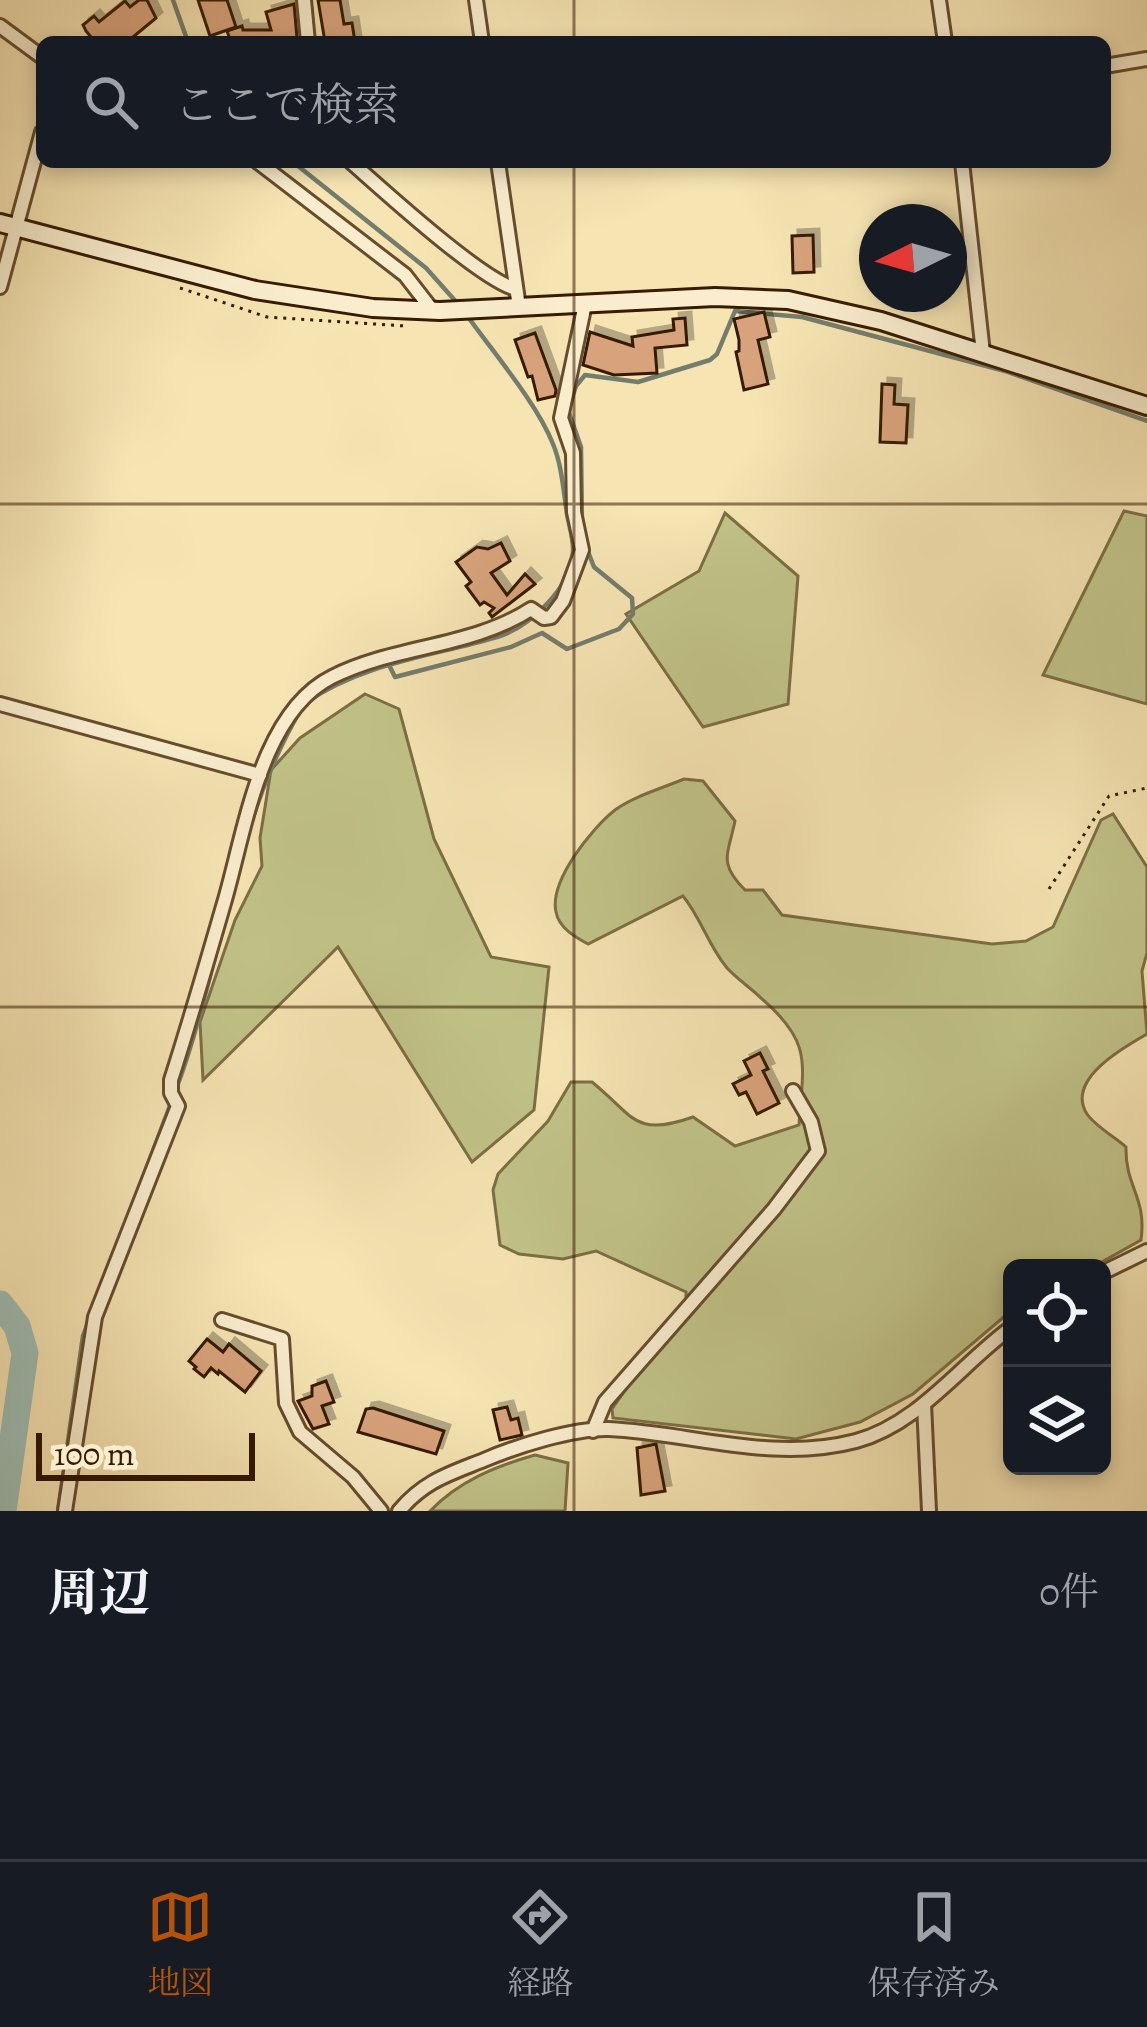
<!DOCTYPE html>
<html lang="ja">
<head>
<meta charset="utf-8">
<style>
  body { margin:0; font-family:Alegreya,"Noto Serif JP",serif; background:#242831; color:#f1f3f6 }
  .controls { position:absolute; right:36px; bottom:36px; display:grid; overflow:hidden; border-radius:18px; box-shadow:0 6px 18px #0003 }
  .controls button { width:108px; height:108px; display:grid; place-items:center; padding:0; border:0; border-bottom:3px solid #363941; background:#171b24; color:#f1f3f6; font:60px sans-serif }
  .compass { position:absolute; left:859px; top:204px; width:108px; height:108px; border-radius:50%; background:#171b24; box-shadow:0 6px 18px #0003; rotate:265deg }
  .scale { position:absolute; left:36px; bottom:30px; width:219px; box-sizing:border-box; padding-left:12px; border:6px solid #361b00; border-top:0; font-size:33px; line-height:42px; white-space:nowrap; color:#361b00; -webkit-text-stroke:9px #f9edce; paint-order:stroke }
  .list { margin:0; padding:0; list-style:none }
  h2 { display:flex; justify-content:space-between; align-items:center; height:156px; margin:0; padding:0 48px; font-size:51px }
  h2 small { font-size:39px; font-weight:400; color:#9ea1a6 }
  .icon { flex:none; width:66px; height:66px; fill:none; stroke:currentColor; stroke-width:2; stroke-linecap:round; stroke-linejoin:round }
  .map { position:relative; flex:none; width:1147px; height:1511px; overflow:hidden }
  .search { position:absolute; background:#171b24; box-shadow:0 6px 18px #0003; left:36px; right:36px; top:36px; height:132px; display:flex; align-items:center; gap:30px; box-sizing:border-box; padding:0 42px; border-radius:18px; color:#9ea1a6; font-size:45px }
  .sheet { height:348px; background:#171b24 }
  nav { display:flex; justify-content:space-around; align-items:center; box-sizing:border-box; height:168px; border-top:3px solid #363941; background:#171b24; font-size:33px; color:#9ea1a6 }
  nav a { display:grid; justify-items:center; gap:6px }
  nav .on { color:#b45309 }
  .map>svg:first-child { display:block }
</style>
</head>
<body>
<div class="map">
<svg width="1147" height="1511" viewBox="0 0 1147 1511">
  <defs>
    <filter id="shadow"><feDropShadow dx="6" dy="-6" stdDeviation="0" flood-color="#0004"/></filter>
  </defs>
  <rect width="100%" height="100%" fill="#f6e4b3"/>
  <filter id="stains"><feTurbulence type="fractalNoise" baseFrequency=".00167" numOctaves="4"/><feColorMatrix values="0 0 0 0 .2 0 0 0 0 .09 0 0 0 0 .02 0 0 0 .5 -.17"/></filter>
  <radialGradient id="worn" r=".72"><stop offset=".6" stop-color="#630" stop-opacity="0"/><stop offset="1" stop-color="#630" stop-opacity=".3"/></radialGradient>
  <g fill="#c1c389" stroke="#7c6f44" stroke-width="3">
    <path d="M1124,511L1147,516V704L1043,675Z"/>
    <path d="M725,513L798,576L788,704L703,727L626,614L699,571Z"/>
    <path d="M365,694L399,709L434,839L491,957L549,967L534,1110L472,1162L338,947L203,1080L200,1022L235,920L262,866L260,838L271,770L300,738Z"/>
    <path d="M684,779L703,781L735,821C728,855 718,863 745,890H763L782,915L992,944L1026,941L1053,927L1101,820L1113,814L1147,867V953L1142,971L1147,1034C1124,1047 1065,1080 1087,1114C1095,1126 1115,1137 1126,1147C1125,1187 1147,1197 1141,1240L1091,1268H1012V1310L913,1394L860,1422L796,1439L613,1418L612,1409L686,1304V1292L596,1251L563,1259L519,1254L500,1245L493,1190L498,1174L548,1121L571,1082H592C634,1116 634,1138 693,1117L735,1146L799,1125C803,1063 813,1043 762,999C751,988 737,979 727,968C708,945 701,918 683,896L588,944C575,937 559,928 556,912C549,881 592,828 615,810C634,796 663,788 684,779Z"/>
    <path d="M535,1455L568,1463L565,1511H430C459,1481 496,1466 535,1455Z"/>
  </g>
  <g fill="none" stroke-linecap="round" stroke-linejoin="round">
    <g stroke="#747d6c" stroke-width="4.5">
      <path d="M173,0L188,42"/>
      <path d="M293,162L426,268L459,305"/>
      <path d="M582,526L581,447L568,410L576,386L585,375L638,382L710,360L717,354L735,311L802,317L1005,371L1147,421"/>
      <path d="M389,665L395,677L511,647L542,633L567,649L619,629L633,614L632,598L594,567L587,549"/>
      <path d="M307,702C363,663 433,656 497,637C530,627 571,588 573,552C574,537 567,521 566,507C563,486 561,463 553,444C537,403 492,351 466,314"/>
      <path d="M175,1092C222,968 232,826 300,711"/>
      <path d="M58,1511L83,1336L171,1103"/>
    </g>
    <path stroke="#9ebeb4" stroke-width="27" d="M0,1304L17,1326L25,1353L3,1511"/>
  </g>
  <g fill="#d8a37b" stroke="#361b00" stroke-width="3" filter="url(#shadow)">
    <path d="M139,0H147L156,18L127,42H95L86,31L83,25L94,16L99,22L125,1L130,7Z"/>
    <path d="M198,0H227L236,27L210,36Z"/>
    <path d="M318,0H340L344,24L352,23L355,42H325Z"/>
    <path d="M294,4L297,38L282,42H231L227,31L242,26L243,30H271L266,12Z"/>
    <path d="M813,235L814,272L793,273L792,236Z"/>
    <path d="M764,312L770,337L758,340L768,384L744,390L736,352L739,351V340L734,319Z"/>
    <path d="M685,318L687,345L655,348L657,373L614,375L583,365L590,332L633,346L632,337L674,330L673,319Z"/>
    <path d="M535,333L556,390L555,396L538,400L532,376L528,377L515,340Z"/>
    <path d="M882,384L895,385L894,404L908,405L906,443L880,442Z"/>
    <path d="M501,543L510,561L491,573L507,595L525,574L535,584L492,617L489,613L494,608L484,602L480,605L466,586L471,582L456,562L477,547L488,549Z"/>
    <path d="M760,1053L768,1069L763,1071L779,1103L757,1114L746,1092L739,1095L733,1084L751,1075L744,1061Z"/>
    <path d="M207,1339L223,1352L229,1344L261,1371L245,1392L219,1371L218,1374L211,1368L204,1377L194,1369L196,1367L189,1361Z"/>
    <path d="M326,1381L334,1402L322,1406L329,1424L313,1429L298,1401L312,1396V1386Z"/>
    <path d="M507,1407L511,1420L518,1418L522,1435L500,1440L493,1410Z"/>
    <path d="M373,1408L444,1431L436,1454L358,1432L366,1409Z"/>
    <path d="M656,1444L665,1491L641,1495L637,1448Z"/>
  </g>
  <g fill="none" stroke-linecap="round" stroke-linejoin="round">
    <g stroke="#664d2d" stroke-width="18">
      <g id="street">
        <path d="M304,0L308,42"/>
        <path d="M476,0L482,42"/>
        <path d="M939,0L945,42"/>
        <path d="M0,26L42,57"/>
        <path d="M1105,66L1147,59"/>
        <path d="M258,162L405,275L433,311"/>
        <path d="M351,162C383,190 481,280 516,289"/>
        <path d="M498,162L519,307"/>
        <path d="M962,162L983,353"/>
        <path d="M0,287L42,132"/>
        <path d="M0,704L260,775"/>
        <path d="M1102,1273L1147,1251"/>
        <path d="M222,1320L282,1339L286,1403L300,1432L353,1477L381,1511"/>
        <path d="M924,1404L929,1511"/>
        <path d="M593,1431L605,1402L774,1209L818,1151L811,1122L793,1091"/>
        <path d="M65,1511L95,1317L178,1106L171,1093V1080C190,1021 207,962 224,903C245,832 260,713 332,677C395,645 471,648 531,609L544,618L551,617L563,601L582,550L574,512L573,453L561,418L585,304"/>
        <path d="M399,1511C424,1481 449,1474 484,1460C517,1446 573,1428 609,1429C692,1433 772,1463 856,1441C919,1424 961,1364 1012,1327"/>
      </g>
    </g>
    <g stroke="#361b00" stroke-width="22">
      <path id="secondary" d="M0,223L255,290L373,308L440,311L715,297L788,300L881,321L1147,406"/>
    </g>
    <g stroke="#361b00" stroke-width="3" stroke-dasharray="3 6" stroke-linecap="butt">
      <path d="M180,288L267,317L405,326"/>
      <path d="M1049,889L1109,796L1147,788"/>
    </g>
    <use href="#street" stroke="#f9edce" stroke-width="12"/>
    <use href="#secondary" stroke="#f9edce" stroke-width="16"/>
  </g>
  <path fill="none" stroke="#361b00" stroke-width="3" stroke-opacity="0.55" d="M574,0V42M574,162V1511M0,504H1147M0,1007H1147"/>
  <rect width="100%" height="100%" filter="url(#stains)"/>
  <rect width="100%" height="100%" fill="url(#worn)"/>
</svg>
<div class="controls">
<button><svg class="icon" aria-label="locate" viewBox="0 0 24 24"><circle cx="12" cy="12" r="6"/><path d="M12 2v4M12 18v4M2 12h4M18 12h4"/></svg></button>
<button><svg class="icon" aria-label="layers" viewBox="0 0 24 24"><path d="M12 4l9 5-9 5-9-5zM3 14l9 5 9-5"/></svg></button>
</div>
<svg class="compass" viewBox="-18 -18 36 36"><path d="M0-13l5 13h-10z" fill="#e53935"/><path d="M0 13l5-13h-10z" fill="#9ea1a6"/></svg>
<div class="scale">100 m</div>
<div class="search"><svg class="icon" aria-label="search" viewBox="0 0 24 24"><circle cx="10" cy="10" r="6"/><path d="M15 15l6 6"/></svg>ここで検索</div>
</div>
<section class="sheet">
<h2>周辺<small>0件</small></h2>
<ul class="list">
</ul>
</section>
<nav>
<a class="on"><svg class="icon" aria-label="map" viewBox="0 0 24 24"><path d="M3 6l6-2 6 2 6-2v14l-6 2-6-2-6 2zM9 4v14M15 6v14"/></svg>地図</a>
<a><svg class="icon" aria-label="directions" viewBox="0 0 24 24"><path d="M12 3l9 9-9 9-9-9zM9 14v-3h6M13 9l2 2-2 2"/></svg>経路</a>
<a><svg class="icon" aria-label="saved" viewBox="0 0 24 24"><path d="M7 4h10v16l-5-4-5 4z"/></svg>保存済み</a>
</nav>
</body>
</html>
